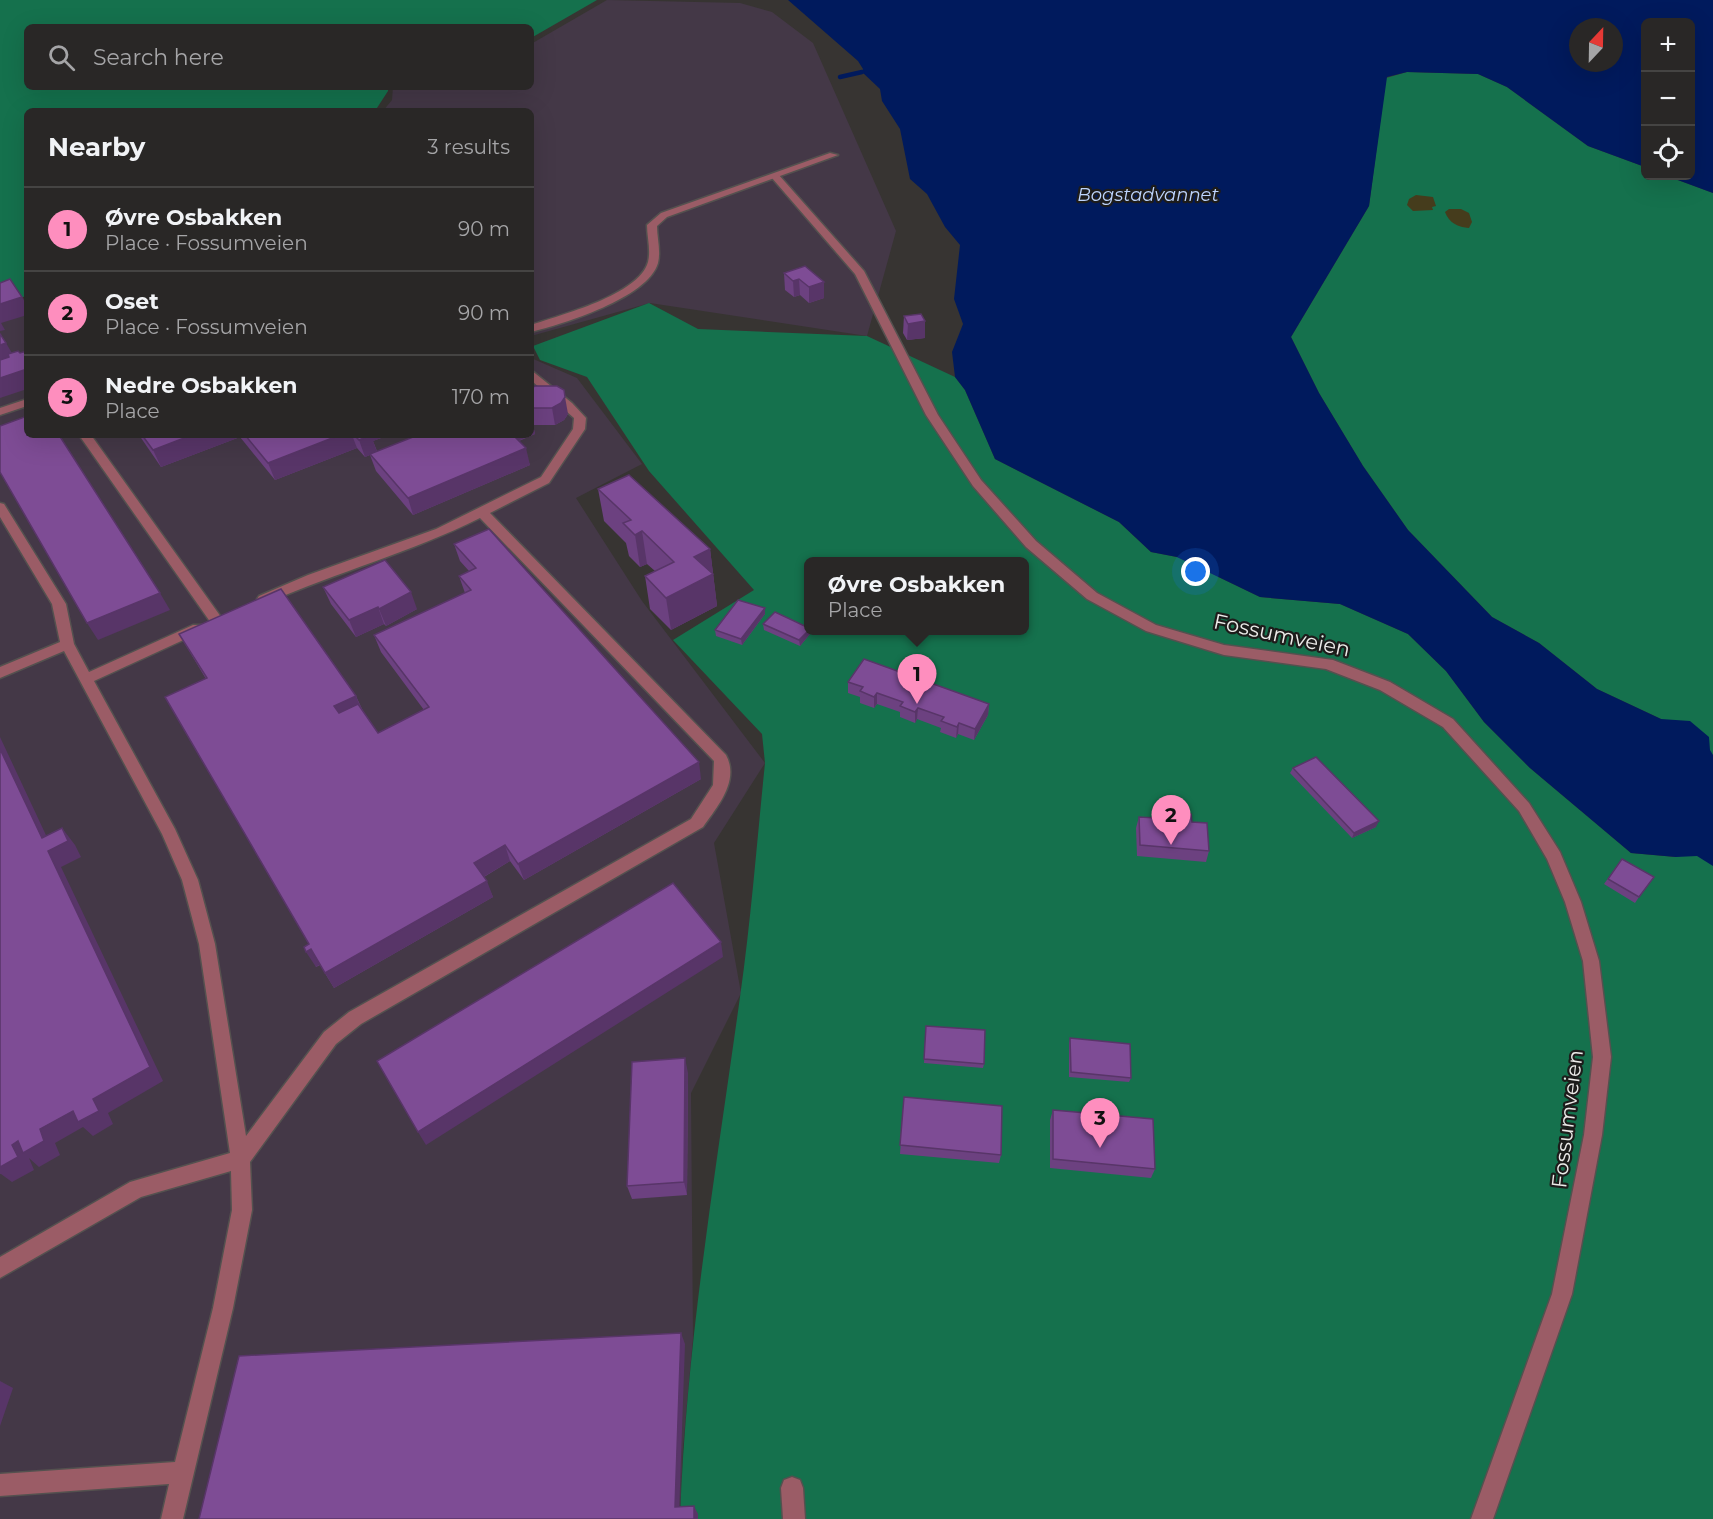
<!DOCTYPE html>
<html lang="en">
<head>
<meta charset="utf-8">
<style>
  body { margin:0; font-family:Montserrat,sans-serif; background:#312f2e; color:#f1f3f6 }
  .controls { position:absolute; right:18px; top:18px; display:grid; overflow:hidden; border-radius:9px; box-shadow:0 6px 24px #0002 }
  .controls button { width:54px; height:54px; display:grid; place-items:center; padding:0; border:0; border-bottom:2px solid #454443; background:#292726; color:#f1f3f6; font:30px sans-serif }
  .compass { position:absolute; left:1569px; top:18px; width:54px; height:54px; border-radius:50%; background:#292726; box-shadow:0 6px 24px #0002; rotate:22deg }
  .you { position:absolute; left:1196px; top:572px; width:21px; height:21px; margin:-15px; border:4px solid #fff; border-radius:50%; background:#1a73e8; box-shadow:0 0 0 9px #1a73e833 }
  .badge { display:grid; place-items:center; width:39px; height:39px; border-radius:50%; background:#fe8ebe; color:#111; font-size:20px; font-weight:700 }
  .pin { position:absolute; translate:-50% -50px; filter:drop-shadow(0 2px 3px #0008) }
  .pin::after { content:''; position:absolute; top:32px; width:21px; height:18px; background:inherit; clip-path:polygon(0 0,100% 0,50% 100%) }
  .popup { position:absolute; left:804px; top:557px; width:225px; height:78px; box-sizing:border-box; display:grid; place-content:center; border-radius:9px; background:#292726; filter:drop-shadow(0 2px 4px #0005); font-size:20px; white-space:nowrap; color:#a5a5a7 }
  .popup b { font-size:22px; color:#f1f3f6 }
  .popup::after { content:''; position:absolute; left:50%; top:100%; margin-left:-12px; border:12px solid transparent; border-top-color:#292726 }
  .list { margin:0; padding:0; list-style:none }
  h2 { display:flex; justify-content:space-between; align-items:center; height:78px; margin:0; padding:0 24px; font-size:26px }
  h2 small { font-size:20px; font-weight:400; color:#a5a5a7 }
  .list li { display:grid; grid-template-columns:39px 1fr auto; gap:18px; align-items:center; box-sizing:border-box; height:84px; padding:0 24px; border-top:2px solid #454443 }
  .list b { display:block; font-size:22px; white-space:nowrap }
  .list p { margin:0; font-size:20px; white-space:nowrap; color:#a5a5a7 }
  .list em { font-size:20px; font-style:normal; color:#a5a5a7 }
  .icon { flex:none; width:33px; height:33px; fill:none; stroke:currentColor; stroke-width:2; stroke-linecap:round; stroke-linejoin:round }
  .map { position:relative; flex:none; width:1713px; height:1519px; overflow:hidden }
  .search { position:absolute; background:#292726; box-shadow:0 6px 24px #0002; left:24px; top:24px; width:510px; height:66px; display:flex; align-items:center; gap:15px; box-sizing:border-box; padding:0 21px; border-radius:9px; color:#a5a5a7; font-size:22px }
  .panel { position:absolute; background:#292726; box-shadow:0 6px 24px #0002; left:24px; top:108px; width:510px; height:330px; border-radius:9px }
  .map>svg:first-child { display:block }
</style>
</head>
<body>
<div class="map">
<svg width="1713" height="1519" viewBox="0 0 1713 1519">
  <rect width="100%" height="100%" fill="#373432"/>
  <g fill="#443847">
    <path d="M607,0L740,3L772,12L813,43L896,231L867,336L650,303L531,336V111H383L392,100L393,87H531V44Z"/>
    <path d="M27,297V435H531V358L577,378L642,464L576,498L642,601L765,763L714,843L741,993L691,1093L693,1338L683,1448L680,1519H0V306Z"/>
  </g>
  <g fill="#15714d" fill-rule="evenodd">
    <path d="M0,0H597L531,38V27H27V87H388V91L375,111H27V296L0,303Z"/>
    <path d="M1407,72L1478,74L1507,87L1588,146L1645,167L1646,176H1667L1713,193V1519H680C686,1344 716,1171 740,997C751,920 757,841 765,763L762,734L673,640L754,590L649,471L587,377L540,360L533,346L649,303L698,329L867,336L955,377L965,390L995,459L1119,522L1151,552L1177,557L1260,597L1340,604L1408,634L1446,671L1484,722L1530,768L1631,853L1676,857L1661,719L1597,689L1539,643L1492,617L1408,530L1363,466L1319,393L1291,337L1369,206L1386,78ZM809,562H1025V630H809Z"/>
  </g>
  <g fill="#453c1c">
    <path d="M1416,195L1433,197L1436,206L1432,207L1433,210L1413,211L1407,205L1409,199Z"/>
    <path d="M1449,209H1461L1469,213L1472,222L1469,228C1458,227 1449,223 1445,212Z"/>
  </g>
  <path fill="#001a5d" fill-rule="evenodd" d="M788,0H1713V193L1667,176H1690V22H1646L1645,167L1588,146L1507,87L1478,74L1407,72L1387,77L1369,206L1291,337L1319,393L1363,466L1408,530L1492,617L1539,643L1597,689L1661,719L1690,721L1709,737L1710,750L1713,755V866L1697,856L1676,857L1631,853L1530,768L1484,722L1446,671L1408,634L1340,604L1260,597L1177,557L1151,552L1119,522L995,459L965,390L955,377L952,352L963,324L954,299L960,245L945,227L927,194L910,179L900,129L882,101L880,89L862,72L863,69L858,61ZM1578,27H1614V63H1578Z"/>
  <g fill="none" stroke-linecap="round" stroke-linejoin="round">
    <path stroke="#001a5d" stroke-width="4.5" d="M840,77L862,72"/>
    <g stroke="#54514f" stroke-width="3">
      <g id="lane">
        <path d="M830,153L838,155L667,217L657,226C657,238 661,251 658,263C648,298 563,324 531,332V325C560,315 639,295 648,262C651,250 647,237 647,225L661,213Z"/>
        <path d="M531,370L572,403L586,418L585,429L549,483L490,513L726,755C740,781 717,807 703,827L361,1024L336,1044L250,1162L252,1210L233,1308L183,1519H161L169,1484L0,1496V1474L175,1462L213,1308L232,1210L231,1171L141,1197L0,1278V1257L130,1182L230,1153L199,944L182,880L162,834L64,651L0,678V667L60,642L52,604L0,517V503L4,504L66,604L74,644L89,672L193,625H203L205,628L203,631L94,681L175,829L198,880L215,944L246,1136L324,1032L349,1012L691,819L713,785L714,761L480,518C412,552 338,572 269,602L264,604L257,599L259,596L308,575L436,529L541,477L573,429L574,418L533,382Z"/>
        <path d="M27,399V406L0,415V408Z"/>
        <path d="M79,435H91L221,617L223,620L221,623H211Z"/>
        <path d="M792,1477L800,1480L803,1488L805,1519H783L781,1488L784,1480Z"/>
      </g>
    </g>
    <g stroke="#54514f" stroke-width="3">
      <path id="street" d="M772,174H778L864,271L938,415L981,480L1036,541L1097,593L1156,625L1224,645L1333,660L1390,682L1453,719L1529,803L1560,852L1581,902L1599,961L1611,1057L1602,1135L1572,1294L1493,1519H1471L1552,1294L1584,1135L1593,1057L1583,961L1565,902L1547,859L1519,811L1443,727L1380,690L1326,669L1224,655L1146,631L1087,599L1026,547L973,486L926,415L855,274L772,178Z"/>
    </g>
    <use href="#lane" fill="#9b5c66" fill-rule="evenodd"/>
    <use href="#street" fill="#9b5c66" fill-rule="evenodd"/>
  </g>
  <g fill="#6c4180">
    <path d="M784,273L824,282V298L809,303L800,295L794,297L785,290Z"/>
    <path d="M904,316L925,338L907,340L903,333Z"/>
    <path d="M531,388L568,414L564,420L555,425H533L535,434L519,441L530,465L413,515L376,471L370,455L365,457L357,448L275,480L240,437L161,467L139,435H389L373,441L377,451L531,435Z"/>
    <path d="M598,489L710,549L717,606L671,630L650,609L645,576L655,571L647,564L640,567L629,556L626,543L604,521Z"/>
    <path d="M454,544L701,779L524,880L510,861L484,877L493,897L334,988L320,965L316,967L309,944L206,679L179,634L356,696L363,711L378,733L424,710L381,652L374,635L465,593L459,576L469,571L460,561Z"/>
    <path d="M323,587L417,609L386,626L384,624L356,637L331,604Z"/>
    <path d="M765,608V614L742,645L716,636L715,630Z"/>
    <path d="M763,624L810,634L800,646L764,630Z"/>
    <path d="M848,682L989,704L988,715L974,740L958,734L956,738L940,732L941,728L917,719L915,723L900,717V712L877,704L874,708L860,703V697L848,693Z"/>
    <path d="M1293,768L1376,827L1352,838L1290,773Z"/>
    <path d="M1156,811L1192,822L1209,851L1206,862L1137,856L1136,828L1139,817L1154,818Z"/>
    <path d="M1622,859L1639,897L1635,903L1604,884Z"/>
    <path d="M926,1026L984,1064L983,1068L924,1063Z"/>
    <path d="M1070,1038L1131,1078L1129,1082L1069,1077V1043Z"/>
    <path d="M688,1073L687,1195L632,1199L627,1186Z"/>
    <path d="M904,1097L1001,1155L999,1163L900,1154Z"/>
    <path d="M1053,1110L1155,1169L1151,1178L1050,1168V1120Z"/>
  </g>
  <g fill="#583568">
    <path d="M799,279L800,295L794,297L793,281Z"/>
    <path d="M824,282V298L809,303V287Z"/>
    <path d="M22,297L27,306V315L1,323L5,330L0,331V304Z"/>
    <path d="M925,321V338L907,340L908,324Z"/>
    <path d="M6,343L16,360L0,365V345Z"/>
    <path d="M27,369V389L0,398V378Z"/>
    <path d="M565,397L568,414L564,420L555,425L552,408Z"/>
    <path d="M531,417L535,434L510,444L507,435H531Z"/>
    <path d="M192,435H240V437L161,467L153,450Z"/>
    <path d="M340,435H352L357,448L275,480L268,463Z"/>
    <path d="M366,435H389L373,441L377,452L365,457L359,440Z"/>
    <path d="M526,448L530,465L413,515L408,498Z"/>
    <path d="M642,531L647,564L640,567L635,535Z"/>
    <path d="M710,549L717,606L671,630L666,598L694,557Z"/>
    <path d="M411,592L417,609L386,626L379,609Z"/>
    <path d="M160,593L170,610L98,640L87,623Z"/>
    <path d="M378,607L384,624L356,637L349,620Z"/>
    <path d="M765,608V614L742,645L741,639Z"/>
    <path d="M809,630H810V634L800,646L799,640Z"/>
    <path d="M877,693V704L874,708V697Z"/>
    <path d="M356,696L363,713L342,723L334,706Z"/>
    <path d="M989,704L988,715L974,740L975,729Z"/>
    <path d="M918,708L917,719L915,723V712Z"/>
    <path d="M959,723L958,734L956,738L957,727Z"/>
    <path d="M0,737L52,848L62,828L75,845L81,857L61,867L163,1081L108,1113L113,1124L93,1136L83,1127L55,1143L60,1155L39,1167L29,1158L34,1170L12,1182L1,1174H0V1164L12,1145L93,1099L42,838L0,749Z"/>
    <path d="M699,762L701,779L524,880L518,864Z"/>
    <path d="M1379,821L1376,827L1352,838L1354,833Z"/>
    <path d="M505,845L510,861L480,879L474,863Z"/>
    <path d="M487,881L493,897L334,988L325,973Z"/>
    <path d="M721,942L723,957L426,1145L418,1132Z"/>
    <path d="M311,949L320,964L316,967L306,952Z"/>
    <path d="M685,1058L688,1073L687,1195L684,1182Z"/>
    <path d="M681,1333L685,1344L679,1515L675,1507Z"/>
    <path d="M0,1381L13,1388L0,1426Z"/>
    <path d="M694,1506L698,1514V1519H694Z"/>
  </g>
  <g fill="#7e4c95" stroke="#583568" stroke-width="1.5">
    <path d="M805,266L824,282L809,287L799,279L793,281L784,273Z"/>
    <path d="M10,279L22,297L0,304V283Z"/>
    <path d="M921,314L925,321L908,324L904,316Z"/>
    <path d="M0,334L6,343L0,345Z"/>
    <path d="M18,351L20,353L27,351V369L0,378V360L9,357L8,354Z"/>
    <path d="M535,386H557L564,390L565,397L561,403L552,408H531V388Z"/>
    <path d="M27,416V435H59L160,593L87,623L0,472V426Z"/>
    <path d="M142,435H192L153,450Z"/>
    <path d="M245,435H340L268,463Z"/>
    <path d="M354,435H371L359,440Z"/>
    <path d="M418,435H513L526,448L408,498L370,454Z"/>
    <path d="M629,475L710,549L694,557L713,574L666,598L645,576L674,562L642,531L635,535L623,523L631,520L598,489Z"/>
    <path d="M489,529L699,762L518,864L505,845L474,863L487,881L325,973L311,949L306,952L304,947L309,944L165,697L207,678L179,634L281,589L356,696L334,706L339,713L358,704L378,733L429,707L374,635L471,590L459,576L476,568L454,544Z"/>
    <path d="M385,560L411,592L379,609L378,607L349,620L323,587Z"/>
    <path d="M738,600L765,608L741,639L715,630Z"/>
    <path d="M775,612L809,628V630L799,640L763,624Z"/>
    <path d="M864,659L989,704L975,729L959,723L957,727L941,721L944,717L918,708L915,712L900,706L903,702L877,693L874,697L860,691L863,687L848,682Z"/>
    <path d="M0,749L42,838L62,828L68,841L48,851L150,1067L93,1099L99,1111L78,1122L73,1111L40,1129L44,1141L23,1153L18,1141L12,1145L18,1157L0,1167Z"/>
    <path d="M1316,757L1379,821L1354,833L1293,768Z"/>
    <path d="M1156,811L1191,814L1192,822L1207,823L1209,851L1140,845L1139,817L1157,818Z"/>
    <path d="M1622,859L1654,877L1639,897L1608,879Z"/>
    <path d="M673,883L721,942L418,1132L377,1061Z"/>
    <path d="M926,1026L985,1030L984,1064L924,1059Z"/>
    <path d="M1070,1038L1130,1044L1131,1078L1071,1072Z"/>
    <path d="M685,1058L684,1182L627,1186L632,1062Z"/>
    <path d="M904,1097L1002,1106L1001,1155L900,1145Z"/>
    <path d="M1053,1110L1153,1119L1155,1169L1053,1159Z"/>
    <path d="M681,1333L675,1507L694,1506V1519H199L239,1356Z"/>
  </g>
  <g text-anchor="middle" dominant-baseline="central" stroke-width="4.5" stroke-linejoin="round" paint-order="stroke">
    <g font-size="18" font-style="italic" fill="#bed5fe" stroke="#1d1c1b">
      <text x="1148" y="195">Bogstadvannet</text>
    </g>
    <g font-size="21" fill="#ecebe9" stroke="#1d1c1b">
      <text transform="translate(1282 635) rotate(12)">Fossumveien</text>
      <text transform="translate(1567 1119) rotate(-83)">Fossumveien</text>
    </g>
  </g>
</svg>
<div class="controls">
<button>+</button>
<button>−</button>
<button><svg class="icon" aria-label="locate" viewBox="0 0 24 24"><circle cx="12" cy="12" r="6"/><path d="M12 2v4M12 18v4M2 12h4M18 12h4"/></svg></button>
</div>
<svg class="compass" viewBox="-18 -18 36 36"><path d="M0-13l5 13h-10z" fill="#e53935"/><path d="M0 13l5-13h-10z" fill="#a5a5a7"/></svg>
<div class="you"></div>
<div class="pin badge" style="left:917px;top:704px">1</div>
<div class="popup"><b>Øvre Osbakken</b>Place</div>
<div class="pin badge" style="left:1171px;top:845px">2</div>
<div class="pin badge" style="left:1100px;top:1148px">3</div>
<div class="search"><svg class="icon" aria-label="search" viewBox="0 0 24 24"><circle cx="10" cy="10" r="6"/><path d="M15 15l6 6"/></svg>Search here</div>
<section class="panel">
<h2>Nearby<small>3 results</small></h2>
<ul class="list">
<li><span class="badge">1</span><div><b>Øvre Osbakken</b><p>Place · Fossumveien</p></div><em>90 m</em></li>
<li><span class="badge">2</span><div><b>Oset</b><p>Place · Fossumveien</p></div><em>90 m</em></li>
<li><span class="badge">3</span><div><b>Nedre Osbakken</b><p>Place</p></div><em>170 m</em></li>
</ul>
</section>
</div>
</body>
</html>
